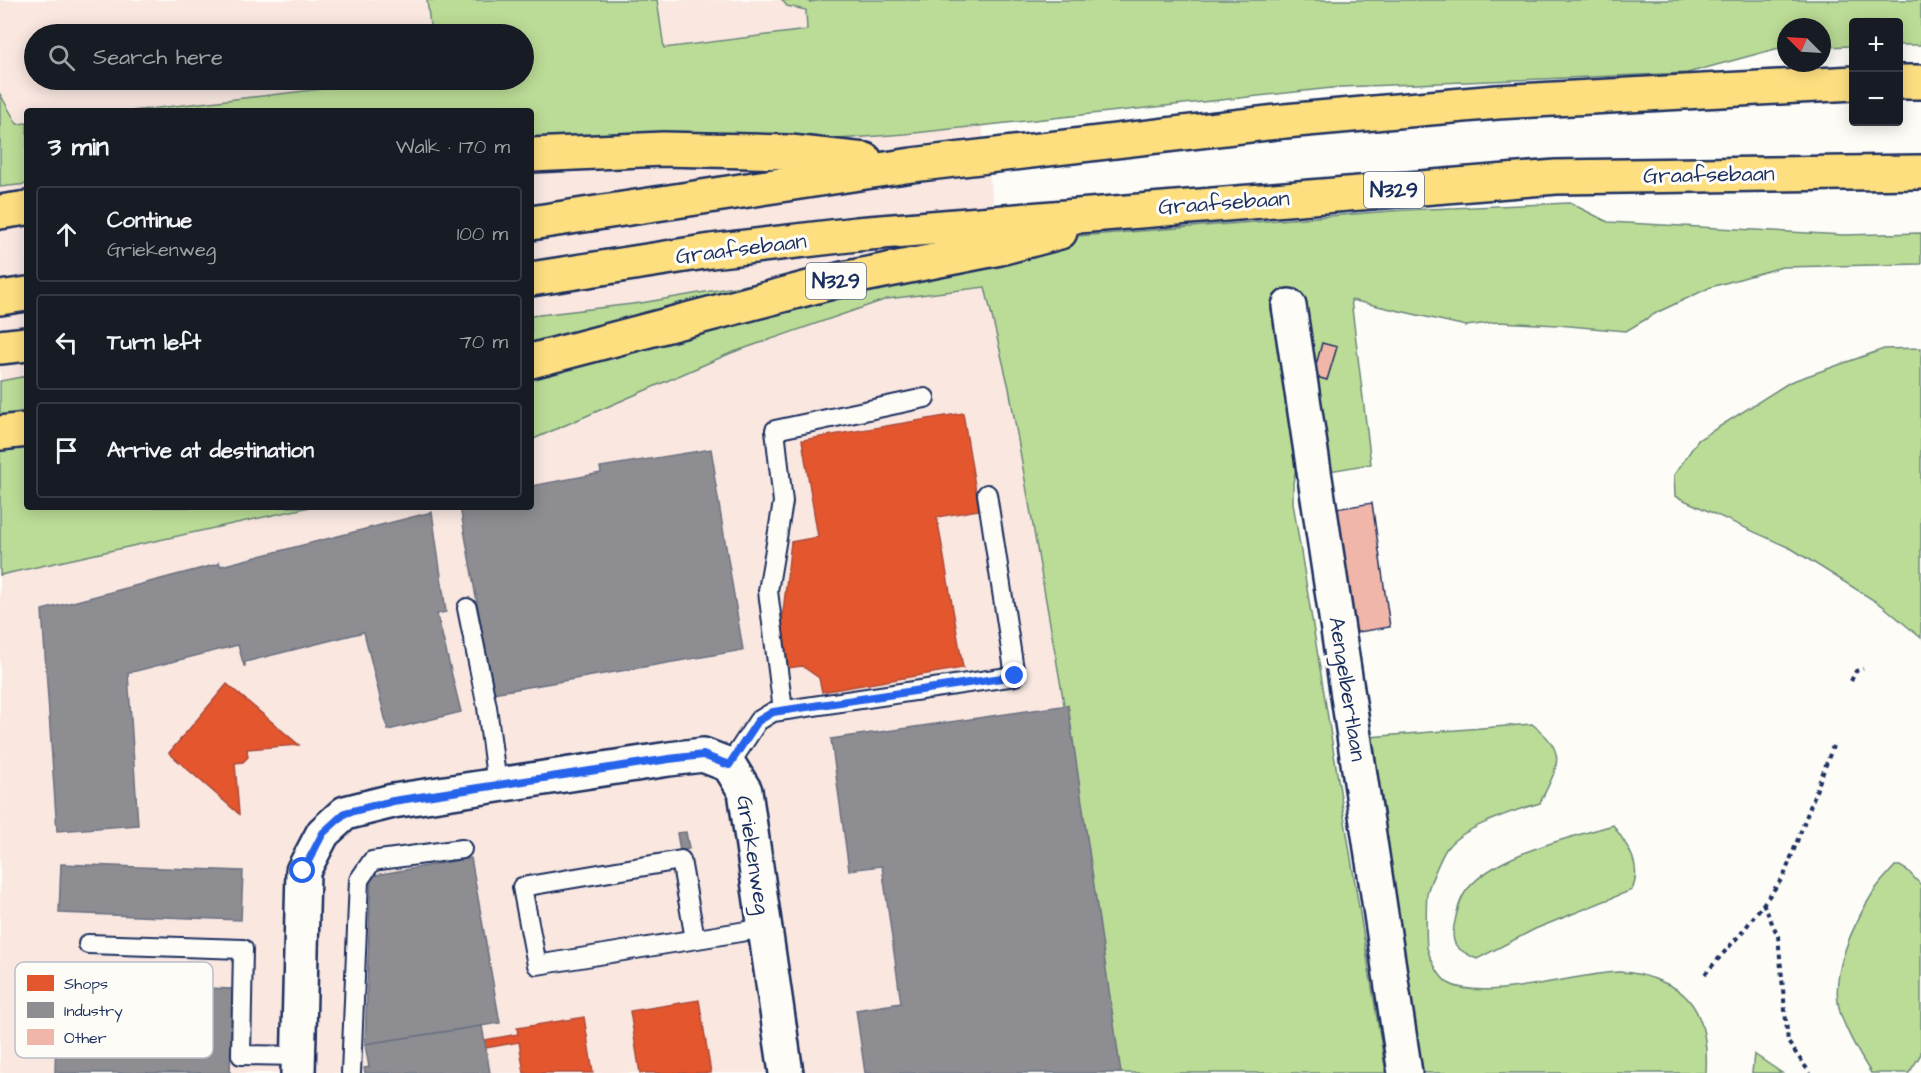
<!DOCTYPE html>
<html lang="en">
<head>
<meta charset="utf-8">
<style>
  body { margin:0; font-family:"Architects Daughter",sans-serif; background:#242831; color:#f1f3f6 }
  .controls { position:absolute; right:18px; top:18px; display:grid; overflow:hidden; border-radius:6px; box-shadow:0 3px 15px #0003 }
  .controls button { width:54px; height:54px; display:grid; place-items:center; padding:0; border:0; border-bottom:2px solid #363941; background:#171b24; color:#f1f3f6; font:30px sans-serif }
  .compass { position:absolute; left:1777px; top:18px; width:54px; height:54px; border-radius:50%; background:#171b24; box-shadow:0 3px 15px #0003; rotate:294deg }
  .stop { position:absolute; width:18px; height:18px; margin:-14px; border:4px solid #2563eb; border-radius:50%; background:#fff }
  .stop.end { background:#2563eb; border-color:#fff; box-shadow:0 2px 6px #0008 }
  .list { margin:0; padding:0; list-style:none }
  h2 { display:flex; justify-content:space-between; align-items:center; height:78px; margin:0; padding:0 24px; font-size:26px }
  h2 small { font-size:20px; font-weight:400; color:#9ea1a6 }
  .list li { display:grid; grid-template-columns:39px 1fr auto; gap:18px; align-items:center; box-sizing:border-box; height:96px; margin:0 12px 12px; padding:0 12px; border:2px solid #363941; border-radius:6px }
  .list b { display:block; font-size:22px; white-space:nowrap }
  .list p { margin:0; font-size:20px; white-space:nowrap; color:#9ea1a6 }
  .list em { font-size:20px; font-style:normal; color:#9ea1a6 }
  .icon { flex:none; width:33px; height:33px; fill:none; stroke:currentColor; stroke-width:2; stroke-linecap:round; stroke-linejoin:round }
  .map { position:relative; flex:none; width:1921px; height:1073px; overflow:hidden }
  .search { position:absolute; background:#171b24; box-shadow:0 3px 15px #0003; left:24px; top:24px; width:510px; height:66px; display:flex; align-items:center; gap:15px; box-sizing:border-box; padding:0 21px; border-radius:33px; color:#9ea1a6; font-size:22px }
  .panel { position:absolute; background:#171b24; box-shadow:0 3px 15px #0003; left:24px; top:108px; width:510px; height:402px; border-radius:6px }
  .map>svg:first-child { display:block }
</style>
</head>
<body>
<div class="map">
<svg width="1921" height="1073" viewBox="0 0 1921 1073">
  <rect width="100%" height="100%" fill="#fdfcf7"/>
  <filter id="ink" filterUnits="userSpaceOnUse"><feTurbulence type="fractalNoise" baseFrequency=".0167" numOctaves="2"/><feDisplacementMap in="SourceGraphic" scale="12" xChannelSelector="R" yChannelSelector="G"/><feConvolveMatrix kernelMatrix="1 2 1 2 8 2 1 2 1" color-interpolation-filters="sRGB"/></filter>
  <g filter="url(#ink)">
    <path fill="#f9e7e0" fill-rule="evenodd" d="M0,0H963L1124,1073H0ZM34,34H524V80H34ZM27,111H531V507H27Z"/>
    <g fill="#bbdc96" stroke="#6b867a" stroke-width="1.5">
      <path d="M427,0H657L664,48L807,30L806,10L787,6L782,0H806L810,2L822,0H1921V45H1899L1898,22H1854L1853,46L1822,47V27H1786V48H1779L1687,73L1341,87L905,134L770,144L531,143V111H132L399,80H524V34H431Z"/>
      <path d="M0,94L17,124L27,123V184L0,187Z"/>
      <path d="M1570,203L1608,222L1844,235L1921,233V264L1782,267L1711,287L1658,312L1626,331L1558,325L1497,322L1466,326L1351,300L1371,464L1324,472L1297,293L1274,297L1296,440L1298,459L1293,483V503L1386,1073H1114L1063,698L1009,388L985,287L887,299L731,353L531,440V316L641,303L858,266L1065,237L1404,210Z"/>
      <path d="M1921,348V638L1883,606L1792,549L1675,496L1674,475L1698,440L1790,382L1884,349Z"/>
      <path d="M27,376V507H310L0,575V381Z"/>
      <path d="M1532,724C1570,753 1557,767 1540,803C1516,810 1461,828 1447,848C1442,854 1428,887 1427,894C1426,903 1426,941 1427,948C1430,959 1439,977 1448,983C1482,1003 1577,973 1619,972C1636,972 1652,977 1667,984C1702,999 1708,1038 1706,1073H1421L1384,822L1369,737Z"/>
      <path d="M1613,825C1627,845 1643,865 1632,890L1535,929L1477,959C1457,950 1449,945 1455,921C1457,911 1460,899 1466,891C1494,854 1570,838 1613,825Z"/>
      <path d="M1895,866H1900L1908,871L1921,885V1054L1909,1073H1871C1859,1054 1847,1034 1840,1012C1829,974 1854,923 1874,891C1880,882 1888,874 1895,866Z"/>
      <path d="M1754,1054L1782,1073H1752Z"/>
    </g>
    <g fill="#e4572e" stroke="#a84b3c" stroke-width="1.5">
      <path d="M963,413L979,510L937,517L963,668L822,692L819,678L802,666L788,668L781,630L791,542L818,537L802,440Z"/>
      <path d="M227,684L299,745L247,749L248,757L243,762L235,763L239,814L169,753Z"/>
      <path d="M699,1000L711,1073H640L630,1011Z"/>
      <path d="M584,1017L593,1073H524L519,1042L486,1048L484,1040L518,1034L517,1028Z"/>
    </g>
    <g fill="#8d8d92" stroke="#6b7182" stroke-width="1.5">
      <path d="M711,449L715,473L714,474L743,650L493,693L460,507H531V486L601,473L600,467Z"/>
      <path d="M432,512L446,612L437,614L461,712L388,730L364,632L245,662V666H244L238,645L128,673L138,825L57,831L42,610L218,564L219,562L221,566Z"/>
      <path d="M1068,705L1121,1073H865L856,1010L901,1003L882,866L849,870L831,739Z"/>
      <path d="M686,832L689,849L680,851L677,833Z"/>
      <path d="M471,858L500,1023L365,1044L371,876Z"/>
      <path d="M61,864L243,871L241,920L59,913Z"/>
      <path d="M59,968L96,970L95,984L233,989L230,1073H55L56,1034H54V1029H57V1026Z"/>
      <path d="M482,1026L490,1073H365L364,1068L369,1067L365,1044Z"/>
    </g>
    <g fill="#f0b6a9" stroke="#1b2f5e" stroke-width="1.5">
      <path d="M1322,343L1337,347L1327,380L1313,376Z"/>
      <path d="M1372,503L1390,627L1353,633L1335,509Z"/>
    </g>
    <g fill="none" stroke-linecap="round" stroke-linejoin="round">
      <g stroke="#1b2f5e" stroke-width="22">
        <g id="service">
          <path d="M467,608L487,707L497,785"/>
          <path d="M783,710L768,591L783,502L775,430L925,398"/>
          <path d="M729,765L758,721L773,712L1015,676L987,494"/>
          <path d="M695,939L681,860L522,887L537,965L765,928"/>
          <path d="M88,944L243,949L241,1055L298,1056"/>
          <path d="M351,1073L359,880L372,861L462,849"/>
        </g>
      </g>
      <g stroke="#1b2f5e" stroke-width="38">
        <g id="minor">
          <path d="M1289,306L1405,1073"/>
          <path d="M298,1073L303,871L323,833L345,813L393,801L669,759L703,755L729,765L745,791L786,1073"/>
        </g>
      </g>
      <g stroke="#1b2f5e" stroke-width="38">
        <g id="primary">
          <path d="M1898,82H1921"/>
          <path d="M531,155L663,149L790,152L865,160"/>
          <path d="M0,212L27,208"/>
          <path d="M531,223L912,165L1285,121L1497,102L1854,83"/>
          <path d="M531,279L711,251L857,234L1556,177L1921,172"/>
          <path d="M0,298L27,294"/>
          <path d="M0,347L27,344"/>
          <path d="M531,361L843,279L1000,248L1060,232"/>
          <path d="M0,433L27,430"/>
        </g>
      </g>
      <g stroke="#1b2f5e" stroke-width="4" stroke-dasharray="4.5 4.5" stroke-linecap="butt">
        <path d="M1851,681L1856,671L1863,669"/>
        <path d="M1763,903L1778,936L1788,1042L1810,1073"/>
        <path d="M1705,974L1744,930L1784,876L1833,746"/>
      </g>
      <use href="#service" stroke="#fdfcf7" stroke-width="18"/>
      <use href="#minor" stroke="#fdfcf7" stroke-width="33"/>
      <use href="#primary" stroke="#fedf80" stroke-width="33"/>
    </g>
  </g>
  <g fill="none" stroke-linecap="round" stroke-linejoin="round" filter="url(#ink)">
    <path stroke="#2563eb" stroke-width="8" d="M303,871L323,833L345,813L393,801L669,759L703,755L729,765L758,721L773,712L1015,676"/>
  </g>
  <g text-anchor="middle" dominant-baseline="central" stroke-width="6" stroke-linejoin="round" paint-order="stroke">
    <g fill="#fdfcf7" stroke="#5f6c8c" stroke-width="1.5">
      <rect x="1364" y="172" width="60" height="36" rx="4.5"/>
      <rect x="806" y="263" width="60" height="36" rx="4.5"/>
    </g>
    <g font-size="21" font-weight="bold" fill="#1b2f5e">
      <text x="1394" y="190">N329</text>
      <text x="836" y="281">N329</text>
    </g>
    <g font-size="22" fill="#1b2f5e" stroke="#fdfcf7">
      <text transform="translate(1709 175) rotate(-1)">Graafsebaan</text>
      <text transform="translate(1224 203) rotate(-4)">Graafsebaan</text>
      <text transform="translate(741 249) rotate(-7)">Graafsebaan</text>
      <text transform="translate(1347 689) rotate(81)">Aengelbertlaan</text>
      <text transform="translate(753 855) rotate(81)">Griekenweg</text>
    </g>
  </g>
  <rect x="15" y="962" width="198" height="96" rx="9" fill="#fdfcf7" stroke="#b9bec9" stroke-width="1.5"/>
  <rect x="27" y="975" width="27" height="16" fill="#e4572e"/>
  <rect x="27" y="1002" width="27" height="16" fill="#8d8d92"/>
  <rect x="27" y="1029" width="27" height="16" fill="#f0b6a9"/>
  <g font-size="16" fill="#1b2f5e">
    <text x="64" y="989">Shops</text>
    <text x="64" y="1016">Industry</text>
    <text x="64" y="1043">Other</text>
  </g>
</svg>
<div class="controls">
<button>+</button>
<button>−</button>
</div>
<svg class="compass" viewBox="-18 -18 36 36"><path d="M0-13l5 13h-10z" fill="#e53935"/><path d="M0 13l5-13h-10z" fill="#9ea1a6"/></svg>
<div class="stop" style="left:303px;top:871px"></div>
<div class="stop end" style="left:1015px;top:676px"></div>
<div class="search"><svg class="icon" aria-label="search" viewBox="0 0 24 24"><circle cx="10" cy="10" r="6"/><path d="M15 15l6 6"/></svg>Search here</div>
<section class="panel">
<h2>3 min<small>Walk · 170 m</small></h2>
<ul class="list">
<li><svg class="icon" aria-label="ahead" viewBox="0 0 24 24"><path d="M12 20V5M6 11l6-6 6 6"/></svg><div><b>Continue</b><p>Griekenweg</p></div><em>100 m</em></li>
<li><svg class="icon" aria-label="left" viewBox="0 0 24 24"><path d="M17 20v-9H6M10 6l-5 5 5 5"/></svg><div><b>Turn left</b></div><em>70 m</em></li>
<li><svg class="icon" aria-label="arrive" viewBox="0 0 24 24"><path d="M6 21V4h12l-3 4 3 4H6"/></svg><div><b>Arrive at destination</b></div></li>
</ul>
</section>
</div>
</body>
</html>
